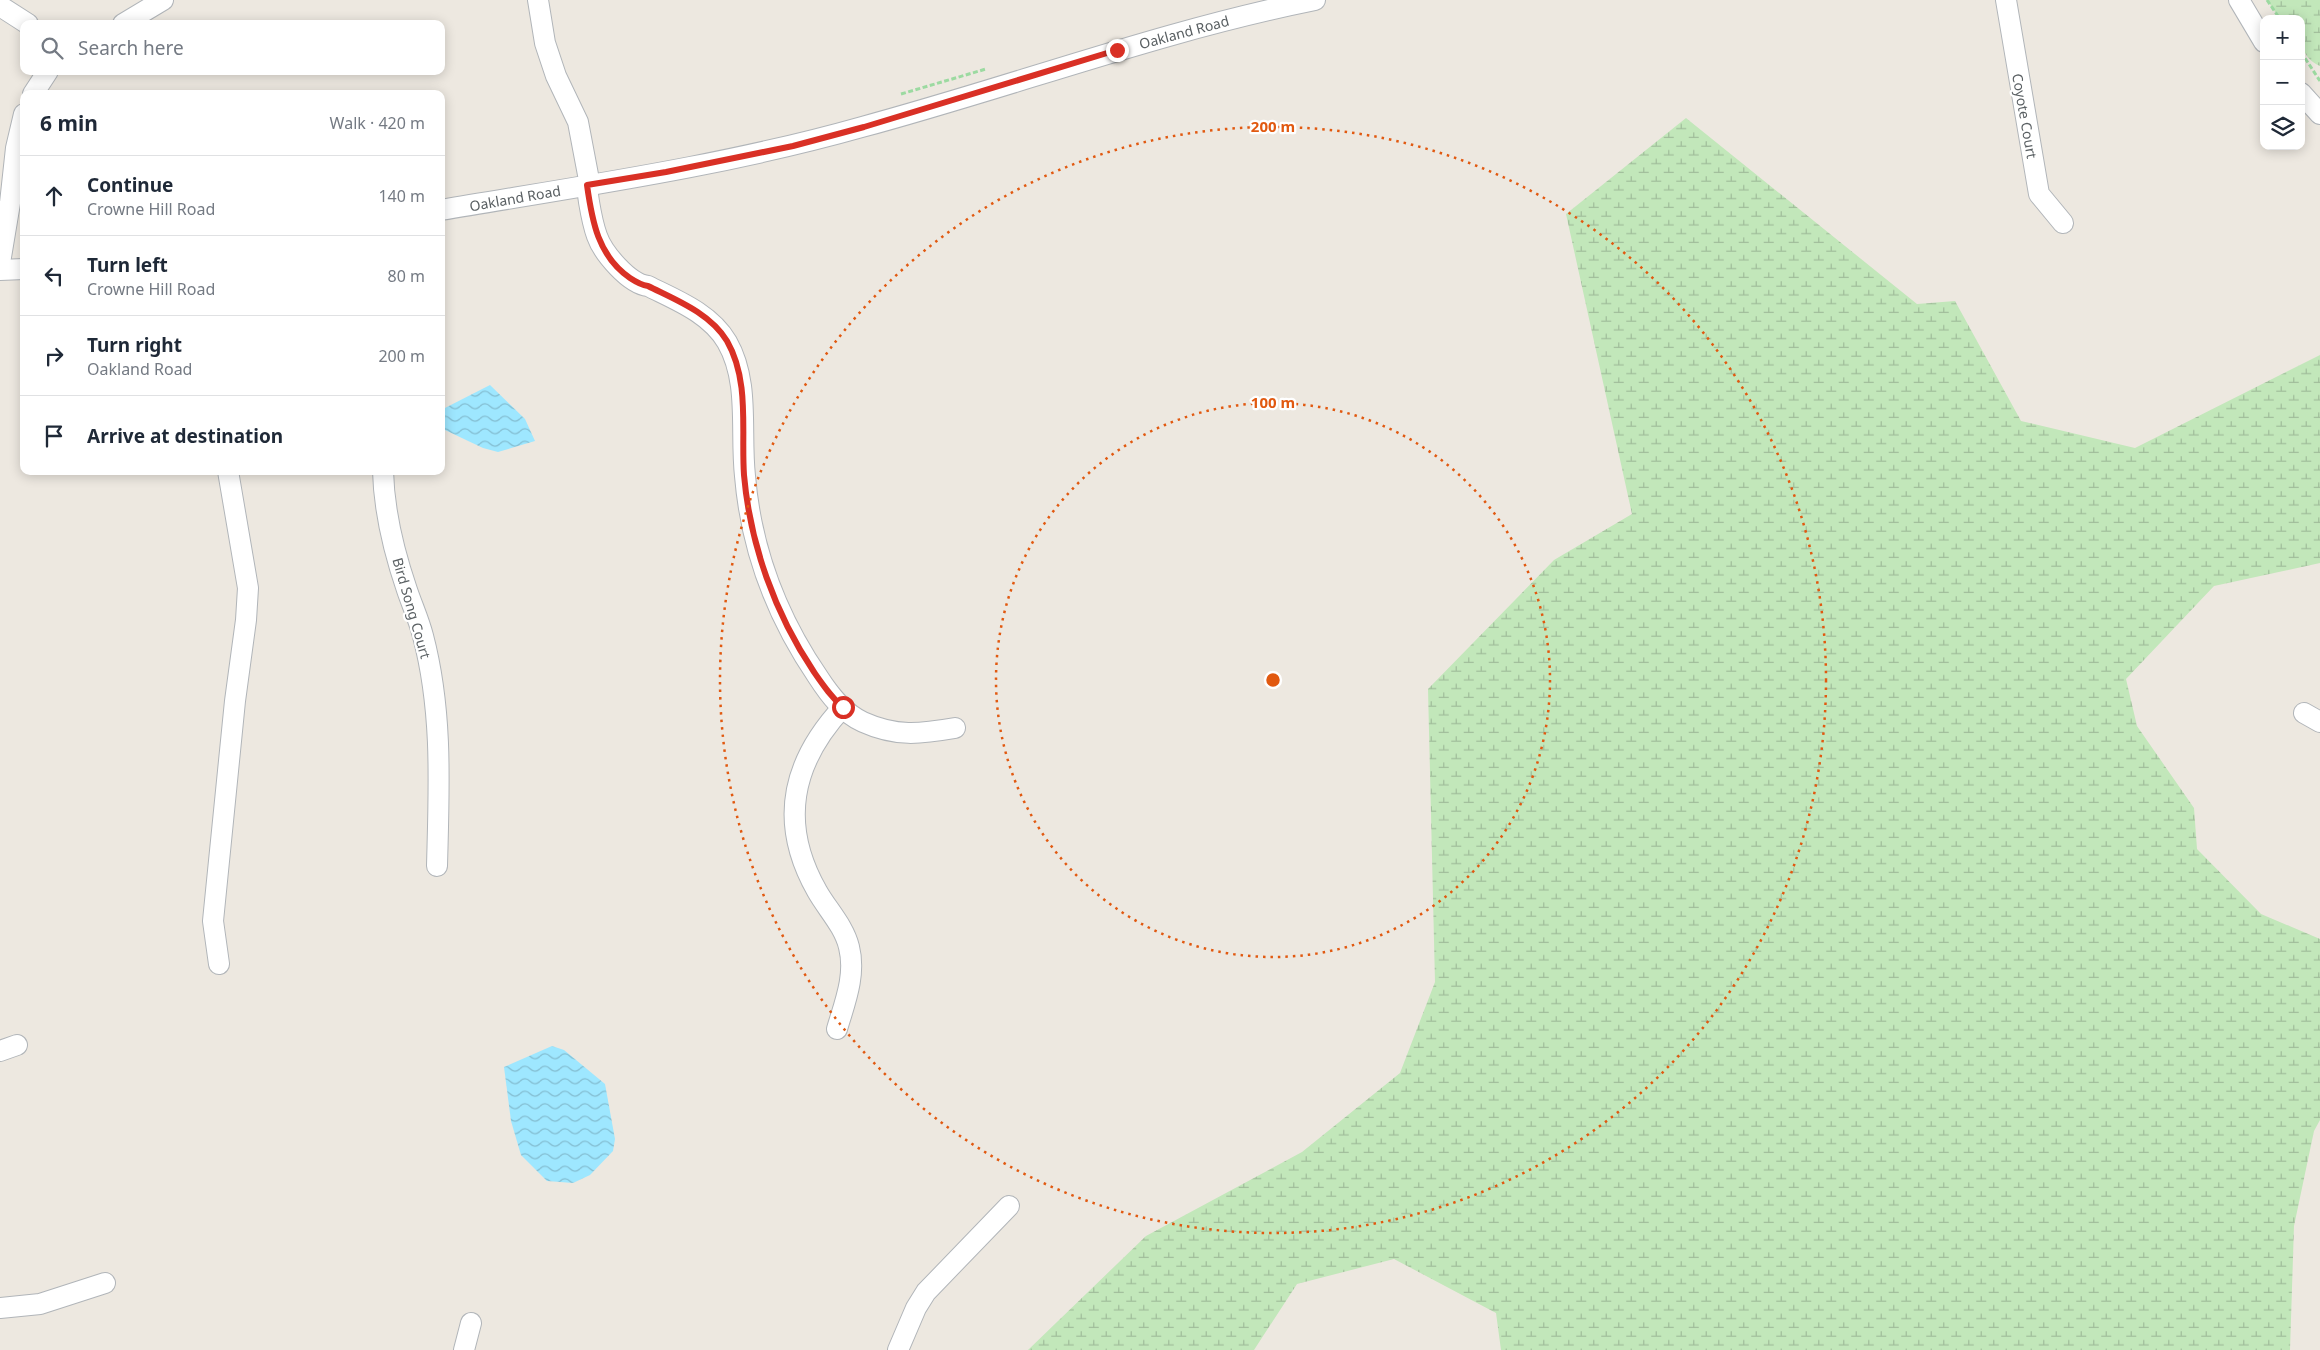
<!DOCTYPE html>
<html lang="en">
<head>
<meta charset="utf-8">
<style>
  body { margin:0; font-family:"Noto Sans",sans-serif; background:#f2f2f3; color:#1f2937 }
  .controls { position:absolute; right:15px; top:15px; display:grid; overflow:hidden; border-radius:10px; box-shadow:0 2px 12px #0003 }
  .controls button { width:45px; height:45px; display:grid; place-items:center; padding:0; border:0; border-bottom:1px solid #e0e1e3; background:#fff; color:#1f2937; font:25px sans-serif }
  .stop { position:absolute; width:15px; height:15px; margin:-11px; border:4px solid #d93025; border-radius:50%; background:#fff }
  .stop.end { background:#d93025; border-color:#fff; box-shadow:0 1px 5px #0008 }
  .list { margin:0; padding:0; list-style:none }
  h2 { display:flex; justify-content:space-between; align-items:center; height:65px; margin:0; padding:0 20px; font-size:21px }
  h2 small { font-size:16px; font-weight:400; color:#747a83 }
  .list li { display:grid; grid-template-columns:32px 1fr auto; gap:15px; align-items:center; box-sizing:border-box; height:80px; padding:0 20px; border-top:1px solid #e0e1e3 }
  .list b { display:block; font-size:19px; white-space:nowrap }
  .list p { margin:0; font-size:16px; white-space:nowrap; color:#747a83 }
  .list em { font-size:16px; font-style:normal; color:#747a83 }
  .icon { flex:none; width:28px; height:28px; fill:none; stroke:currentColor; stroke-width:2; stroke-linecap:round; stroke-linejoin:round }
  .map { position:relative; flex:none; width:2320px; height:1350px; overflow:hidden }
  .search { position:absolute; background:#fff; box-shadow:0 2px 12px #0003; left:20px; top:20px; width:425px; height:55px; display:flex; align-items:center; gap:12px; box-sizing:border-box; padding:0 18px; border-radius:10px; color:#747a83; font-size:19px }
  .panel { position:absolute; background:#fff; box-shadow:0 2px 12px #0003; left:20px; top:90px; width:425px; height:385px; border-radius:10px }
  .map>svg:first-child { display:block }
</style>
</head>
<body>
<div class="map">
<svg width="2320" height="1350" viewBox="0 0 2320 1350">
  <defs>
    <pattern id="wetland-marsh" width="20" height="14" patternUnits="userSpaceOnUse" patternTransform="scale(1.25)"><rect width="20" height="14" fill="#c2e7ba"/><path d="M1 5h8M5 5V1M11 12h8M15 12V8" fill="none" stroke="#a1be9b"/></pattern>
    <pattern id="water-waves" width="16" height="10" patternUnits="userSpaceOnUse" patternTransform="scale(1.25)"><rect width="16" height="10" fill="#9ee7ff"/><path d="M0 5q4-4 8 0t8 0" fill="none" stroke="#84bed2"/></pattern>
  </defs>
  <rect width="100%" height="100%" fill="#ede8e0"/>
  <g fill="url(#wetland-marsh)">
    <path d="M2267,0H2320V66C2299,57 2301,38 2301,19H2280Z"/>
    <path d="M1686,118L1917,304L1955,301L2021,421L2135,448L2320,355V563L2214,586L2126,679L2137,726L2194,808L2197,849L2261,914L2320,939V1120L2314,1131L2294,1226L2290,1350H1501L1496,1313L1394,1259L1297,1284L1254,1350H1028L1146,1236L1302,1152L1400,1073L1435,982L1428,689L1554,560L1632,514L1566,214Z"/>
  </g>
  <g fill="url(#water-waves)">
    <path d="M490,385L525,419L535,441L498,452L483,448L445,430L443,409Z"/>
    <path d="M552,1046L564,1050L605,1084L615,1139L613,1151L590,1175L573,1183L547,1181L521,1155L511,1121L504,1067Z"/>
  </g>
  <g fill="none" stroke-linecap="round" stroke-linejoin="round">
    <g stroke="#b1b5b9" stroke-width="22">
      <g id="minor">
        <path d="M538,0L545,43L556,76L578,122L589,180C586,187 588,194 589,202C591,214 593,225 597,236C603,253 629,284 648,286C676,300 710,313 727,342C750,382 740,431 745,476C751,548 777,617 818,677C829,694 843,713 863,722C896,737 920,734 955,728"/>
        <path d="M2006,0L2039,194L2063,223"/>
        <path d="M2239,0L2264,42"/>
        <path d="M0,6L28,24"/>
        <path d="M123,24L163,0"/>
        <path d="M2301,93L2320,114"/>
        <path d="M33,94L48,71"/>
        <path d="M441,210C582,186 724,166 862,127C1014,86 1161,31 1315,0"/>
        <path d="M0,263L10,203L16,148L24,114"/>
        <path d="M0,270L24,269"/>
        <path d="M383,471C384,511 394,552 407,590C412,605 419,620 423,636C443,712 439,788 437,866"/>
        <path d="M2304,713L2320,722"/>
        <path d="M219,964L213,921L235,701L246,620L248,588L228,471"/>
        <path d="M837,1029C845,1002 856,975 849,947C844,926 827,909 817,891C779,824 791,763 843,707"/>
        <path d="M0,1051L17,1045"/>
        <path d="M0,1308L40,1304L105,1283"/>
        <path d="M464,1350L471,1323"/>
        <path d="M898,1350L916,1308L926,1292L1009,1206"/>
      </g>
    </g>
    <g stroke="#9cdaa1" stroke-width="3" stroke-dasharray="5 2.5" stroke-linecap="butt">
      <path d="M2267,0L2280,19"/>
      <path d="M2301,52L2320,81"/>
      <path d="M901,94L986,69"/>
    </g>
    <use href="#minor" stroke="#fff" stroke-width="20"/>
  </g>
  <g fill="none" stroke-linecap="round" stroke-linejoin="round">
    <path stroke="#d93025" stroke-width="6" d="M843,707C831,697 823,685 814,672C775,614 750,544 744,475C741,431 750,381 727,341C710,313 676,300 648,286C641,285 636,282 630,278C598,256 592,221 587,185L666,172L793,146L864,127L1117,50"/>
  </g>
  <g fill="none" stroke="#e15910" stroke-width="2.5" stroke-dasharray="2.5 5">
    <circle cx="1273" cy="680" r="277"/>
    <circle cx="1273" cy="680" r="553"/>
  </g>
  <g text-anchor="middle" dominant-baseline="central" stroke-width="4.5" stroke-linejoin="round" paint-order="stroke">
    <g font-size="14" fill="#595f62" stroke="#fff">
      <text transform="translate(1184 32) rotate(-15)">Oakland Road</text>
      <text transform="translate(2025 116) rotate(80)">Coyote Court</text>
      <text transform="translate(515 198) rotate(-10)">Oakland Road</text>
      <text transform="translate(412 608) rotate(74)">Bird Song Court</text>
    </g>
  </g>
  <circle cx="1273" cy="680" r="8" fill="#e15910" stroke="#fff" stroke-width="2.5"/>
  <g font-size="15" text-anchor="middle" font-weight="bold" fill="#e15910" stroke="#fff" stroke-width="4.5" stroke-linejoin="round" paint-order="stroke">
    <text x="1273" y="132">200 m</text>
    <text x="1273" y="408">100 m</text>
  </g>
</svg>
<div class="controls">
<button>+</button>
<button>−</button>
<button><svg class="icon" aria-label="layers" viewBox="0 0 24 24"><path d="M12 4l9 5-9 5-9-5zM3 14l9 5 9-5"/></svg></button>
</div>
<div class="stop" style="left:843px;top:707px"></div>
<div class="stop end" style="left:1117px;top:50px"></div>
<div class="search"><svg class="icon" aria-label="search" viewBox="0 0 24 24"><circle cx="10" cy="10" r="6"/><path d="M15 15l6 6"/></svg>Search here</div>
<section class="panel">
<h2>6 min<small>Walk · 420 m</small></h2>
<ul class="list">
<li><svg class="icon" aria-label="ahead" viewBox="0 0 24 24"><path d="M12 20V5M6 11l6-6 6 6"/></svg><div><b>Continue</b><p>Crowne Hill Road</p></div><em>140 m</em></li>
<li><svg class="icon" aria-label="left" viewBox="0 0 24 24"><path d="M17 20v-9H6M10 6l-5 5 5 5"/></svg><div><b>Turn left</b><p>Crowne Hill Road</p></div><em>80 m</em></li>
<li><svg class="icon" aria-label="right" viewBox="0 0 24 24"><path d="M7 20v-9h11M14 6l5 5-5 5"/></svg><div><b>Turn right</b><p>Oakland Road</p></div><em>200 m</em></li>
<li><svg class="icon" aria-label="arrive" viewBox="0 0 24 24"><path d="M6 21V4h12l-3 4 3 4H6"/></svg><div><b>Arrive at destination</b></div></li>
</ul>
</section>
</div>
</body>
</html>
